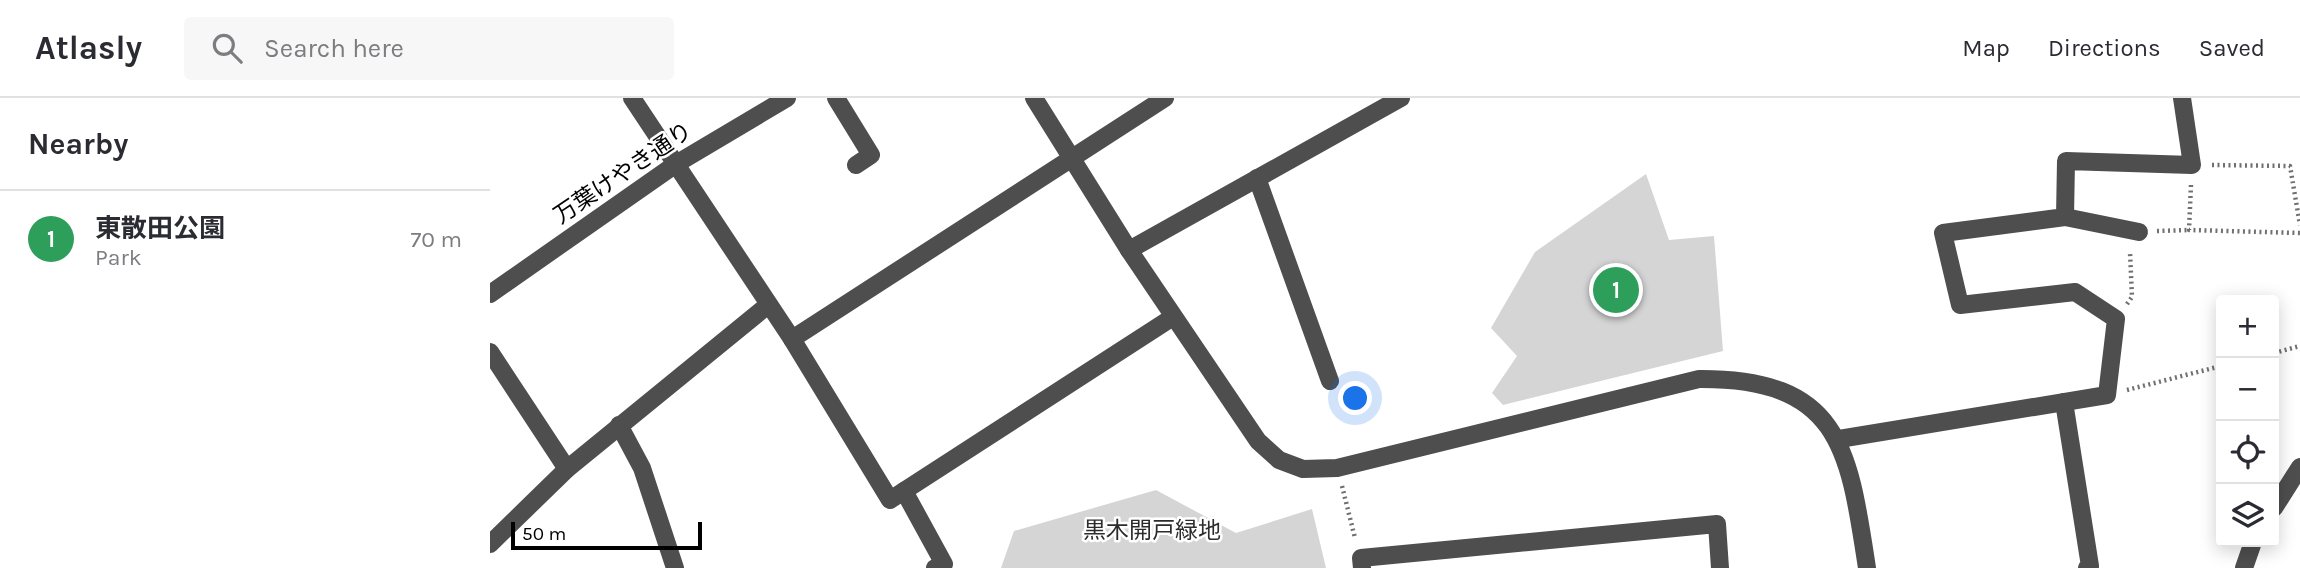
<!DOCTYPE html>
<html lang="en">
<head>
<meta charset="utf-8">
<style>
  body { margin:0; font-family:Karla,"Noto Sans JP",sans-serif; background:#f7f7f7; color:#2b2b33 }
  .controls { position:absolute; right:21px; bottom:21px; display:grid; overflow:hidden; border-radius:7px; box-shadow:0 4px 18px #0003 }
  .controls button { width:63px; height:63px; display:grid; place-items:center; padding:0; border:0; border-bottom:2px solid #e1e1e2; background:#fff; color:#2b2b33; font:35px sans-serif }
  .scale { position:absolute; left:21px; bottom:18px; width:191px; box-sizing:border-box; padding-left:7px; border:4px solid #000; border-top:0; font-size:19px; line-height:24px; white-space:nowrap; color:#000; -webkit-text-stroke:5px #fff; paint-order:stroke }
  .you { position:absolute; left:866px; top:301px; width:24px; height:24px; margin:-18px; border:5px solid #fff; border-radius:50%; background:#1a73e8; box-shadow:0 0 0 10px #1a73e833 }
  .badge { display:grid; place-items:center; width:46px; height:46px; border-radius:50%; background:#000; color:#fff; font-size:23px; font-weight:700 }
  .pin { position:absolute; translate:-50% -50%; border:4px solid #fff; box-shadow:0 2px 7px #0006 }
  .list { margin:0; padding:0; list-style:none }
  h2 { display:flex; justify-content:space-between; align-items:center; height:91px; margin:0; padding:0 28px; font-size:30px }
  h2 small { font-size:23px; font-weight:400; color:#7c7c81 }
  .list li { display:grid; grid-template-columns:46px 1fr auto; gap:21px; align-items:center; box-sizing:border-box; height:98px; padding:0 28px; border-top:2px solid #e1e1e2 }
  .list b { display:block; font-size:26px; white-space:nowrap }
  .list p { margin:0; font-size:23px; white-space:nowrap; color:#7c7c81 }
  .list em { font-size:23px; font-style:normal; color:#7c7c81 }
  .icon { flex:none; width:38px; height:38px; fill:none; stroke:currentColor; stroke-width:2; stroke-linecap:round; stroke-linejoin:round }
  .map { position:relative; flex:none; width:1810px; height:470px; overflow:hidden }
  header { display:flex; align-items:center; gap:42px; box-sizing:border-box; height:98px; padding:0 35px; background:#fff; border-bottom:2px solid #e1e1e2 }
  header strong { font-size:33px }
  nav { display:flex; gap:38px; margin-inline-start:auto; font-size:24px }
  .search { width:490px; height:63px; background:#f7f7f7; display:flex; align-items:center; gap:18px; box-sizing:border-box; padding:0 24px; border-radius:7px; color:#7c7c81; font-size:26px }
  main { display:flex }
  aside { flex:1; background:#fff }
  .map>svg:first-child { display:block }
</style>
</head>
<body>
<header>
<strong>Atlasly</strong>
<div class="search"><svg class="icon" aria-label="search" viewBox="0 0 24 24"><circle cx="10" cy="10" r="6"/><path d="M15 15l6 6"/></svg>Search here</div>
<nav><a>Map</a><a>Directions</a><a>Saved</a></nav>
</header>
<main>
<aside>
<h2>Nearby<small></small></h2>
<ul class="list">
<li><span class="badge" style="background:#2e9e5b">1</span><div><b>東散田公園</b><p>Park</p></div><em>70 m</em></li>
</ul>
</aside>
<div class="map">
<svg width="1810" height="470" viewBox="0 0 1810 470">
  <rect width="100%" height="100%" fill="#fff"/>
  <g fill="#d5d5d5">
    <path d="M1156,76L1179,142L1224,138L1233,253L1013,307L1002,295L1027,258L1001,230L1045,154Z"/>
    <path d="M666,392L746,435L822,411L836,470H511L524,433Z"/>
  </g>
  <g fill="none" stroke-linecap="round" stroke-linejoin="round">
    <g stroke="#707070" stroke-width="4.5" stroke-dasharray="2 3.5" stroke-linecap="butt">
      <path d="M1722,67L1800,68L1810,127"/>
      <path d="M1701,87L1699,132L1810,135"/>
      <path d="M1667,133L1699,132"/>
      <path d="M1637,206L1642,199L1640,154"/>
      <path d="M1784,255L1810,248"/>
      <path d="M1637,292L1731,268"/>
      <path d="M852,388L865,440"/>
    </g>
    <g stroke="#4e4e4e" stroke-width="18">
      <path d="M142,0L302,241L400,402L683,219"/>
      <path d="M346,0L381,57L366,67"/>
      <path d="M544,0L639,152L768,343L789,362L813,371L847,370L1209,281C1351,280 1359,352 1377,470"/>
      <path d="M767,80L840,283"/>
      <path d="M1575,119L1649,134"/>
      <path d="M639,152L911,0"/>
      <path d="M0,196L186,66L297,0"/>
      <path d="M302,241L675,0"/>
      <path d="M0,254L77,371"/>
      <path d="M1574,304L1600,468L1597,470"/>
      <path d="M129,327L152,370L185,470"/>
      <path d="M1349,341L1617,297L1626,221L1585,194L1470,207L1453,135L1575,119L1576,63L1702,67L1692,0"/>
      <path d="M414,393L454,466L445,470"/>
      <path d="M1784,410L1810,369"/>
      <path d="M0,446L77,371L278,207"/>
      <path d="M872,470L871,460L1227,426L1230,470"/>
      <path d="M1754,470L1763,444"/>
    </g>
  </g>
  <g text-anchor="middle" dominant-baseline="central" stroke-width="5" stroke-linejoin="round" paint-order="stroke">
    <g font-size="23" fill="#000" stroke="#fff">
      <text transform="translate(133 75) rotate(-34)">万葉けやき通り</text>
    </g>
    <g font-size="23" fill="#2c2c2c" stroke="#fff">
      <text x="662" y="432">黒木開戸緑地</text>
    </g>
  </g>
</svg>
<div class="controls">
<button>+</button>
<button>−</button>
<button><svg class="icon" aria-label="locate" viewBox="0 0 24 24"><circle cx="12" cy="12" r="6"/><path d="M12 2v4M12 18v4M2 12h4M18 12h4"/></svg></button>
<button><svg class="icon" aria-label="layers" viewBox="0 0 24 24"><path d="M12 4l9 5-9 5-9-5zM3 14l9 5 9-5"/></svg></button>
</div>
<div class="scale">50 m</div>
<div class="you"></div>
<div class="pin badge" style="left:1126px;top:192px;background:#2e9e5b">1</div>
</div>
</main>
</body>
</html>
